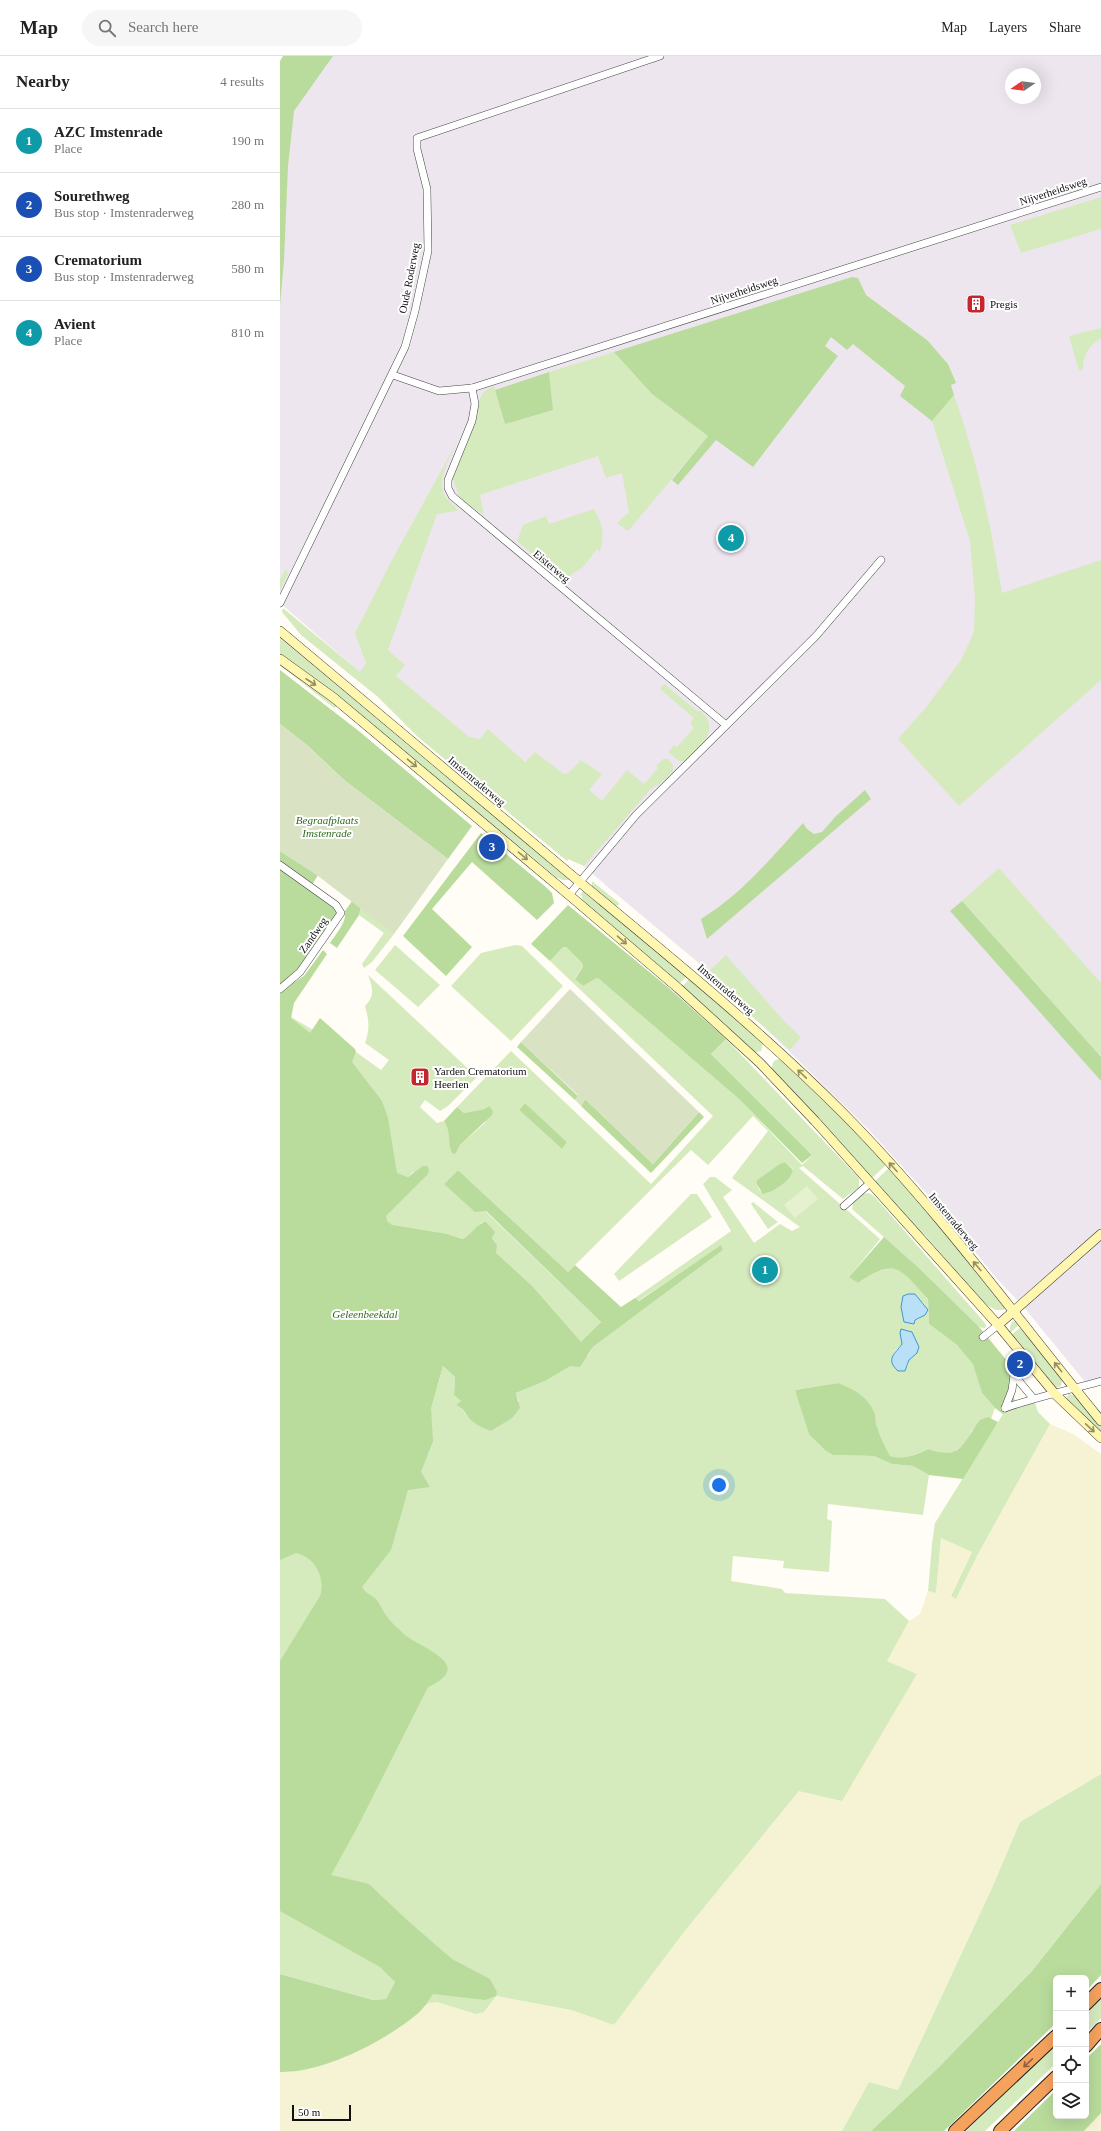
<!DOCTYPE html>
<html lang="en">
<head>
<meta charset="utf-8">
<style>
  body { margin:0; font-family:Georgia,serif; background:#f6f6f6; color:#222 }
  .controls { position:absolute; right:12px; bottom:12px; display:grid; overflow:hidden; border-radius:6px; box-shadow:0 4px 16px #0002 }
  .controls button { width:36px; height:36px; display:grid; place-items:center; padding:0; border:0; border-bottom:1px solid #e0e0e0; background:#fff; color:#222; font:20px sans-serif }
  .compass { position:absolute; left:725px; top:12px; width:36px; height:36px; border-radius:50%; background:#fff; box-shadow:0 4px 16px #0002; rotate:257deg }
  .scale { position:absolute; left:12px; bottom:10px; width:59px; box-sizing:border-box; padding-left:4px; border:2px solid #111; border-top:0; font-size:11px; line-height:14px; white-space:nowrap; color:#111; -webkit-text-stroke:3px #fff; paint-order:stroke }
  .you { position:absolute; left:439px; top:1429px; width:14px; height:14px; margin:-10px; border:3px solid #fff; border-radius:50%; background:#1a73e8; box-shadow:0 0 0 6px #1a73e833 }
  .badge { display:grid; place-items:center; width:26px; height:26px; border-radius:50%; background:#0f766e; color:#fff; font-size:13px; font-weight:700 }
  .pin { position:absolute; translate:-50% -50%; border:2px solid #fff; box-shadow:0 1px 4px #0006 }
  .list { margin:0; padding:0; list-style:none }
  h2 { display:flex; justify-content:space-between; align-items:center; height:52px; margin:0; padding:0 16px; font-size:17px }
  h2 small { font-size:13px; font-weight:400; color:#767676 }
  .list li { display:grid; grid-template-columns:26px 1fr auto; gap:12px; align-items:center; box-sizing:border-box; height:64px; padding:0 16px; border-top:1px solid #e0e0e0 }
  .list b { display:block; font-size:15px; white-space:nowrap }
  .list p { margin:0; font-size:13px; white-space:nowrap; color:#767676 }
  .list em { font-size:13px; font-style:normal; color:#767676 }
  .icon { flex:none; width:22px; height:22px; fill:none; stroke:currentColor; stroke-width:2; stroke-linecap:round; stroke-linejoin:round }
  .map { position:relative; flex:none; width:821px; height:2075px; overflow:hidden }
  header { display:flex; align-items:center; gap:24px; box-sizing:border-box; height:56px; padding:0 20px; background:#fff; border-bottom:1px solid #e0e0e0 }
  header strong { font-size:19px }
  nav { display:flex; gap:22px; margin-inline-start:auto; font-size:14px }
  .search { width:280px; height:36px; background:#f6f6f6; display:flex; align-items:center; gap:10px; box-sizing:border-box; padding:0 14px; border-radius:22px; color:#767676; font-size:15px }
  main { display:flex }
  aside { flex:1; background:#fff }
  .map>svg:first-child { display:block }
</style>
</head>
<body>
<header>
<strong>Map</strong>
<div class="search"><svg class="icon" aria-label="search" viewBox="0 0 24 24"><circle cx="10" cy="10" r="6"/><path d="M15 15l6 6"/></svg>Search here</div>
<nav><a>Map</a><a>Layers</a><a>Share</a></nav>
</header>
<main>
<aside>
<h2>Nearby<small>4 results</small></h2>
<ul class="list">
<li><span class="badge" style="background:#0f9aa8">1</span><div><b>AZC Imstenrade</b><p>Place</p></div><em>190 m</em></li>
<li><span class="badge" style="background:#1a4fb4">2</span><div><b>Sourethweg</b><p>Bus stop · Imstenraderweg</p></div><em>280 m</em></li>
<li><span class="badge" style="background:#1a4fb4">3</span><div><b>Crematorium</b><p>Bus stop · Imstenraderweg</p></div><em>580 m</em></li>
<li><span class="badge" style="background:#0f9aa8">4</span><div><b>Avient</b><p>Place</p></div><em>810 m</em></li>
</ul>
</aside>
<div class="map">
<svg width="821" height="2075" viewBox="0 0 821 2075">
  <rect width="100%" height="100%" fill="#fffdf5"/>
  <path fill="#eee6ef" fill-rule="evenodd" d="M33,0H821V1322L806,1327L742,1249L716,1222L660,1152L588,1073L420,908L329,832L0,547V47ZM731,18H755V42H731Z"/>
  <g fill="#f6f3d4">
    <path d="M770,1368L793,1378L821,1398V1718L740,1766L712,1832L618,2034L589,2026L562,2075H0V2016H10L32,2012L63,2002L96,1985L137,1958L153,1938L216,1940L291,1954L334,1969L404,1876L519,1735L637,1618L607,1605L629,1565L640,1558L648,1535L656,1537L661,1482L692,1496L671,1539L676,1543L697,1500Z"/>
    <path d="M821,2057V2075H804L812,2065Z"/>
  </g>
  <g fill="#d5ebbd" fill-rule="evenodd">
    <path d="M821,141V173L741,197L730,169Z"/>
    <path d="M821,272V282C809,289 803,299 803,313L799,315L789,280Z"/>
    <path d="M334,296L372,338L428,380L348,475L337,467L349,456L342,417L326,422L318,400L200,439L204,459L180,443L173,423L198,357C198,343 201,335 214,330L225,368L273,354L269,316Z"/>
    <path d="M674,339C697,403 711,470 722,537L821,504V624L679,750L618,683L647,650L681,604L694,576L695,543L690,485L652,365Z"/>
    <path d="M178,384C171,400 156,422 165,440C168,445 174,449 178,454L177,455L157,458L108,594L125,609L116,620L189,681L200,683L208,673L245,706L255,696L284,718L288,717L301,704L322,718L309,734L322,745L347,714L364,728L378,712L376,710L383,703H388L393,709V716L379,729L375,730L370,734L304,810L288,803L287,805L138,681L98,641L21,579L2,556L3,552L80,616L86,607L75,577L113,502Z"/>
    <path d="M314,453C323,470 325,477 320,496L317,493L303,511L288,521L276,519L237,485L243,469L266,460L269,468Z"/>
    <path d="M6,513L8,518L0,534V523Z"/>
    <path d="M0,582L290,824H283L276,821C186,744 92,673 0,599Z"/>
    <path d="M0,605L57,650L54,652L0,609Z"/>
    <path d="M384,628L417,655H421C441,673 421,694 404,705H399L388,696L394,689L397,691L414,672L410,668L414,662L380,633Z"/>
    <path d="M719,812L821,927V998L819,999L682,845Z"/>
    <path d="M312,825L339,847V849H332L312,831Z"/>
    <path d="M304,834L408,919L399,928L303,846L301,838Z"/>
    <path d="M81,851L114,878L92,906L84,912L82,908L104,877L79,859Z"/>
    <path d="M115,889L160,929L138,951L95,914Z"/>
    <path d="M236,889L242,890L283,930L231,985L171,930L201,897Z"/>
    <path d="M283,891H286L302,907L303,911L295,922L303,930L317,922L319,923L459,1043L522,1109L532,1099L431,998L446,983L577,1120L579,1123V1131L563,1143L523,1110L519,1112L600,1183L570,1220L578,1227C618,1201 620,1212 648,1243L649,1268L677,1289L694,1308L702,1337L715,1352L711,1363L708,1362L692,1374L684,1389L673,1396L662,1398L648,1393C635,1399 623,1404 610,1401C604,1388 595,1374 595,1360L558,1327L515,1334L520,1347L546,1395L553,1399L594,1400L612,1408L633,1410L649,1419L643,1459L548,1448L547,1463L552,1465L549,1516L503,1512L504,1505L453,1500L451,1525L502,1533L505,1537L605,1543L629,1565L607,1605L637,1618L562,1745L519,1735L404,1876L334,1969L291,1954L216,1940L204,1956L196,1958L157,1946L149,1947L140,1953L99,1948L116,1941L121,1925L103,1913L115,1926L106,1943L93,1944L0,1918V937L11,961L52,985L71,1006L76,996L101,1014L109,1004L85,987C90,973 89,964 85,950C95,940 93,931 88,919L197,1021L168,1050L160,1055L145,1044L140,1051L157,1067L164,1065C171,1075 170,1087 176,1097L180,1089L205,1067L209,1050L204,1053L184,1057L177,1051L231,995L371,1128L433,1060L270,905ZM245,1047L287,1086L282,1093L239,1054ZM473,1060L488,1075L452,1122L520,1171L512,1175L500,1168L474,1187L443,1141L452,1134L435,1121H430L423,1128L451,1175L355,1242L358,1245L440,1190L443,1194L313,1291L308,1300L301,1287L321,1266L205,1155L164,1128L178,1114L288,1216L411,1094L428,1109ZM505,1106L513,1113C510,1127 493,1138 480,1135L476,1127L477,1124ZM134,1115L120,1145L113,1152L119,1118L128,1121ZM202,1166L217,1189L109,1175L110,1168C127,1179 162,1174 183,1183L189,1180ZM639,1243L645,1249L639,1263L635,1264ZM620,1278L637,1297L629,1304L628,1311L614,1296L622,1288ZM168,1286L265,1325L236,1337L239,1345L220,1369L211,1375L188,1361L180,1350L176,1349L181,1345L174,1339L175,1321L163,1310L156,1336Z"/>
    <path d="M446,899L504,965L521,981L510,994L425,919Z"/>
    <path d="M411,921L483,987L481,995L473,997L402,931Z"/>
    <path d="M499,1003H504L607,1108L591,1123L491,1013L494,1005Z"/>
    <path d="M610,1111L726,1250L724,1254H716L705,1248L646,1180L621,1157L594,1126Z"/>
    <path d="M589,1137L594,1140L704,1266L706,1269L705,1272L698,1271L639,1212L572,1153L573,1147L583,1138Z"/>
    <path d="M411,1138H417L432,1161L339,1225L334,1218Z"/>
    <path d="M473,1146L498,1166L488,1173L471,1148Z"/>
    <path d="M733,1265L740,1268L730,1277V1270Z"/>
    <path d="M742,1270L782,1324L781,1330L775,1332L730,1280Z"/>
    <path d="M789,1338L798,1341L821,1370V1377L786,1343Z"/>
    <path d="M747,1347H755L758,1356L770,1368L697,1500L676,1543L671,1540L692,1496L661,1482L656,1537L648,1535L652,1488L655,1467L723,1358Z"/>
    <path d="M821,1718V1828L752,1915L659,2011L591,2075H562L589,2026L618,2034L712,1832L740,1766Z"/>
    <path d="M821,1941V1962L806,1977V1956Z"/>
    <path d="M776,1986V2008L772,2011L705,2075H686Z"/>
  </g>
  <g fill="#b9dc9c">
    <path d="M3,0H53L14,55L8,110L4,205L0,249V5Z"/>
    <path d="M572,221L578,222L586,239L647,284L668,308L676,327L671,329L674,339L652,365L620,340L625,330L573,288L567,294L551,281L545,290L558,300L473,411L436,384L398,429L392,424L428,380L372,338L334,296Z"/>
    <path d="M269,316L273,354L225,368L215,334Z"/>
    <path d="M0,614L80,676L192,770L168,803L64,724L28,690L0,668Z"/>
    <path d="M585,734L591,743L427,883L421,863C463,837 490,803 523,767L527,773L534,778L542,776L556,760Z"/>
    <path d="M201,777L267,832L272,837L274,847L257,864L192,806L152,853L192,891L166,920L123,880Z"/>
    <path d="M0,795L38,819L32,829L0,806Z"/>
    <path d="M0,811L56,854L57,860L37,897L0,930Z"/>
    <path d="M72,845L81,851L79,859L57,892L50,887C56,878 67,866 65,855Z"/>
    <path d="M682,845L821,1001V1025L670,855Z"/>
    <path d="M288,849L390,933L446,983L431,998L532,1099L522,1107L459,1043L319,923L317,922L303,930L295,923L303,911L302,907L286,891H283L270,905L251,888Z"/>
    <path d="M43,894L47,898L14,947L11,962L30,977L40,962L75,993L76,996L72,1006L102,1045L108,1062L117,1117L128,1121L143,1110H147L149,1113L148,1118L106,1160L107,1165L112,1169L167,1178L183,1183C191,1179 197,1167 206,1166L215,1176L212,1182L217,1189L216,1197L253,1231L301,1286L321,1266L206,1155L195,1156L164,1128L178,1114L288,1216L295,1209L341,1251L355,1242L359,1245L441,1189L443,1194L313,1291L300,1311L290,1310L265,1325L236,1337L240,1352L232,1362L211,1375C203,1372 196,1369 189,1362C185,1357 183,1351 176,1349L181,1345L174,1339L175,1321L163,1310L151,1352L153,1385L141,1416L150,1431L128,1434L111,1494L82,1531C85,1537 91,1539 96,1543C100,1547 102,1554 106,1559C110,1566 119,1573 125,1579C143,1593 196,1609 148,1631L77,1772L51,1819L89,1828L127,1864L172,1903L210,1923L217,1936L216,1940L205,1944L153,1938C148,1945 143,1954 136,1959C103,1986 43,2017 0,2016V1918L93,1944L106,1943L115,1926L100,1911L0,1855V1605L40,1540C46,1522 35,1501 16,1497L0,1504V935L24,920Z"/>
    <path d="M241,986L298,1040L295,1044L237,991Z"/>
    <path d="M305,1043L373,1108L419,1056L424,1061L371,1117L301,1050Z"/>
    <path d="M245,1047L287,1086L282,1093L239,1054Z"/>
    <path d="M209,1050L213,1055L212,1059L180,1089L176,1097L173,1098C167,1090 172,1077 164,1065L177,1051L184,1057L204,1053Z"/>
    <path d="M505,1106L513,1114C510,1126 495,1135 483,1138L476,1127L477,1124L500,1108Z"/>
    <path d="M604,1181L639,1212L700,1272L737,1317L731,1326L736,1352L723,1358L715,1352L702,1337L693,1308L677,1289L649,1268L648,1243C619,1212 617,1201 578,1227L569,1221Z"/>
    <path d="M558,1327C574,1333 590,1342 595,1359C596,1363 595,1367 597,1371C600,1381 605,1391 610,1400C623,1404 636,1399 648,1393C682,1405 682,1387 700,1364L708,1361L718,1366L683,1423L649,1419L633,1410L612,1408L594,1400L553,1399L546,1395L529,1378L515,1334Z"/>
    <path d="M821,1828V1919L806,1935V1922H776V1967L664,2075H591L659,2011L752,1915Z"/>
    <path d="M821,1988V2057L804,2075H734L776,2034V2060H806V2003Z"/>
  </g>
  <g fill="#d9e3c4">
    <path d="M0,668L28,690L64,724L168,803L114,878L38,820L0,795Z"/>
    <path d="M290,933L419,1056L373,1108L305,1043L301,1050L295,1044L298,1039L241,986Z"/>
  </g>
  <path fill="#e6f2cf" d="M527,1130L538,1143L515,1162L504,1149Z"/>
  <g fill="#b9e0f7" stroke="#3f96cf">
    <path d="M628,1238H635L648,1254L645,1259L635,1264L634,1268L624,1266L621,1251L623,1240Z"/>
    <path d="M621,1273L632,1276L639,1291L637,1297L629,1304L625,1315H618C605,1303 615,1298 622,1288L620,1277Z"/>
  </g>
  <g fill="none" stroke-linecap="round" stroke-linejoin="round">
    <g stroke="#444" stroke-width="8">
      <g id="street">
        <path d="M113,319L159,335L192,332L821,131"/>
        <path d="M192,332L195,348L192,365L168,424V432L172,440L446,669"/>
        <path d="M0,547L125,291L135,255L148,195L147,133L137,93V82L380,0"/>
        <path d="M0,809L56,849L61,857L20,916L0,933"/>
        <path d="M289,839L356,759L536,580L601,504"/>
        <path d="M564,1150L590,1127"/>
        <path d="M703,1281L718,1269"/>
        <path d="M734,1319L753,1342"/>
        <path d="M725,1352C756,1341 789,1334 821,1325"/>
        <path d="M725,1352L732,1334L734,1319"/>
      </g>
    </g>
    <g stroke="#333" stroke-width="10">
      <g id="secondary">
        <path d="M0,575C103,661 205,747 308,833C395,905 483,977 563,1057C657,1152 736,1261 821,1365"/>
        <path d="M0,603L54,642L289,839L398,932L480,1007L535,1065L718,1269L775,1338L821,1382"/>
        <path d="M718,1269L821,1178"/>
      </g>
    </g>
    <g stroke="#222" stroke-width="14">
      <g id="highway">
        <path d="M806,1948L821,1933"/>
        <path d="M806,1990L821,1973"/>
        <path d="M675,2075L776,1980"/>
        <path d="M720,2075L776,2021"/>
      </g>
    </g>
    <use href="#street" stroke="#fff" stroke-width="7"/>
    <use href="#secondary" stroke="#fff6b0" stroke-width="9"/>
    <use href="#highway" stroke="#f5a25d" stroke-width="12"/>
  </g>
  <defs><path id="oneway-shaft" d="M-6 0H5M1.5-3L5.5 0L1.5 3" fill="none" stroke-width="1.6" stroke-linecap="round" stroke-linejoin="round"/></defs>
  <g stroke="#948f68">
    <use href="#oneway-shaft" transform="translate(31 626) rotate(33)"/>
    <use href="#oneway-shaft" transform="translate(132 707) rotate(40)"/>
    <use href="#oneway-shaft" transform="translate(243 800) rotate(40)"/>
    <use href="#oneway-shaft" transform="translate(342 884) rotate(41)"/>
    <use href="#oneway-shaft" transform="translate(522 1018) rotate(-136)"/>
    <use href="#oneway-shaft" transform="translate(613 1111) rotate(-132)"/>
    <use href="#oneway-shaft" transform="translate(697 1210) rotate(-130)"/>
    <use href="#oneway-shaft" transform="translate(778 1311) rotate(-128)"/>
    <use href="#oneway-shaft" transform="translate(810 1372) rotate(43)"/>
  </g>
  <use stroke="#8e613b" href="#oneway-shaft" transform="translate(748 2007) rotate(137)"/>
  <defs>
    <g id="building-square" transform="scale(1)"><rect x="-9" y="-9" width="18" height="18" rx="4" fill="#c4262e" stroke="#fff"/><path d="M-4-6H4V6H1V3H-1V6H-4ZM-2.5-4.3h1.7v1.8h-1.7ZM.8-4.3h1.7v1.8H.8ZM-2.5-1h1.7V.8h-1.7ZM.8-1h1.7V.8H.8Z" fill="#fff"/></g>
  </defs>
  <g fill-rule="evenodd">
    <use href="#building-square" x="696" y="248"/>
    <use href="#building-square" x="140" y="1021"/>
  </g>
  <g text-anchor="middle" dominant-baseline="central" stroke-width="4" stroke-linejoin="round" paint-order="stroke">
    <g font-size="11" fill="#111" stroke="#fff">
      <text transform="translate(773 135) rotate(-18)">Nijverheidsweg</text>
      <text transform="translate(129 222) rotate(-79)">Oude Roderweg</text>
      <text transform="translate(464 234) rotate(-18)">Nijverheidsweg</text>
      <text transform="translate(272 510) rotate(40)">Eisterweg</text>
      <text transform="translate(197 725) rotate(40)">Imstenraderweg</text>
      <text transform="translate(33 879) rotate(-55)">Zandweg</text>
      <text transform="translate(446 933) rotate(41)">Imstenraderweg</text>
      <text transform="translate(674 1165) rotate(50)">Imstenraderweg</text>
    </g>
    <g font-size="11" fill="#111" stroke="#fff" text-anchor="start">
      <text x="710" y="248">Pregis</text>
      <text x="154" y="1015">Yarden Crematorium<tspan x="154" dy="13">Heerlen</tspan></text>
    </g>
    <g font-size="11" font-style="italic" fill="#2f6b1f" stroke="#fff">
      <text x="47" y="764">Begraafplaats<tspan x="47" dy="13">Imstenrade</tspan></text>
      <text x="85" y="1258">Geleenbeekdal</text>
    </g>
  </g>
</svg>
<div class="controls">
<button>+</button>
<button>−</button>
<button><svg class="icon" aria-label="locate" viewBox="0 0 24 24"><circle cx="12" cy="12" r="6"/><path d="M12 2v4M12 18v4M2 12h4M18 12h4"/></svg></button>
<button><svg class="icon" aria-label="layers" viewBox="0 0 24 24"><path d="M12 4l9 5-9 5-9-5zM3 14l9 5 9-5"/></svg></button>
</div>
<svg class="compass" viewBox="-18 -18 36 36"><path d="M0-13l5 13h-10z" fill="#e53935"/><path d="M0 13l5-13h-10z" fill="#767676"/></svg>
<div class="scale">50 m</div>
<div class="you"></div>
<div class="pin badge" style="left:485px;top:1214px;background:#0f9aa8">1</div>
<div class="pin badge" style="left:740px;top:1308px;background:#1a4fb4">2</div>
<div class="pin badge" style="left:212px;top:791px;background:#1a4fb4">3</div>
<div class="pin badge" style="left:451px;top:482px;background:#0f9aa8">4</div>
</div>
</main>
</body>
</html>
